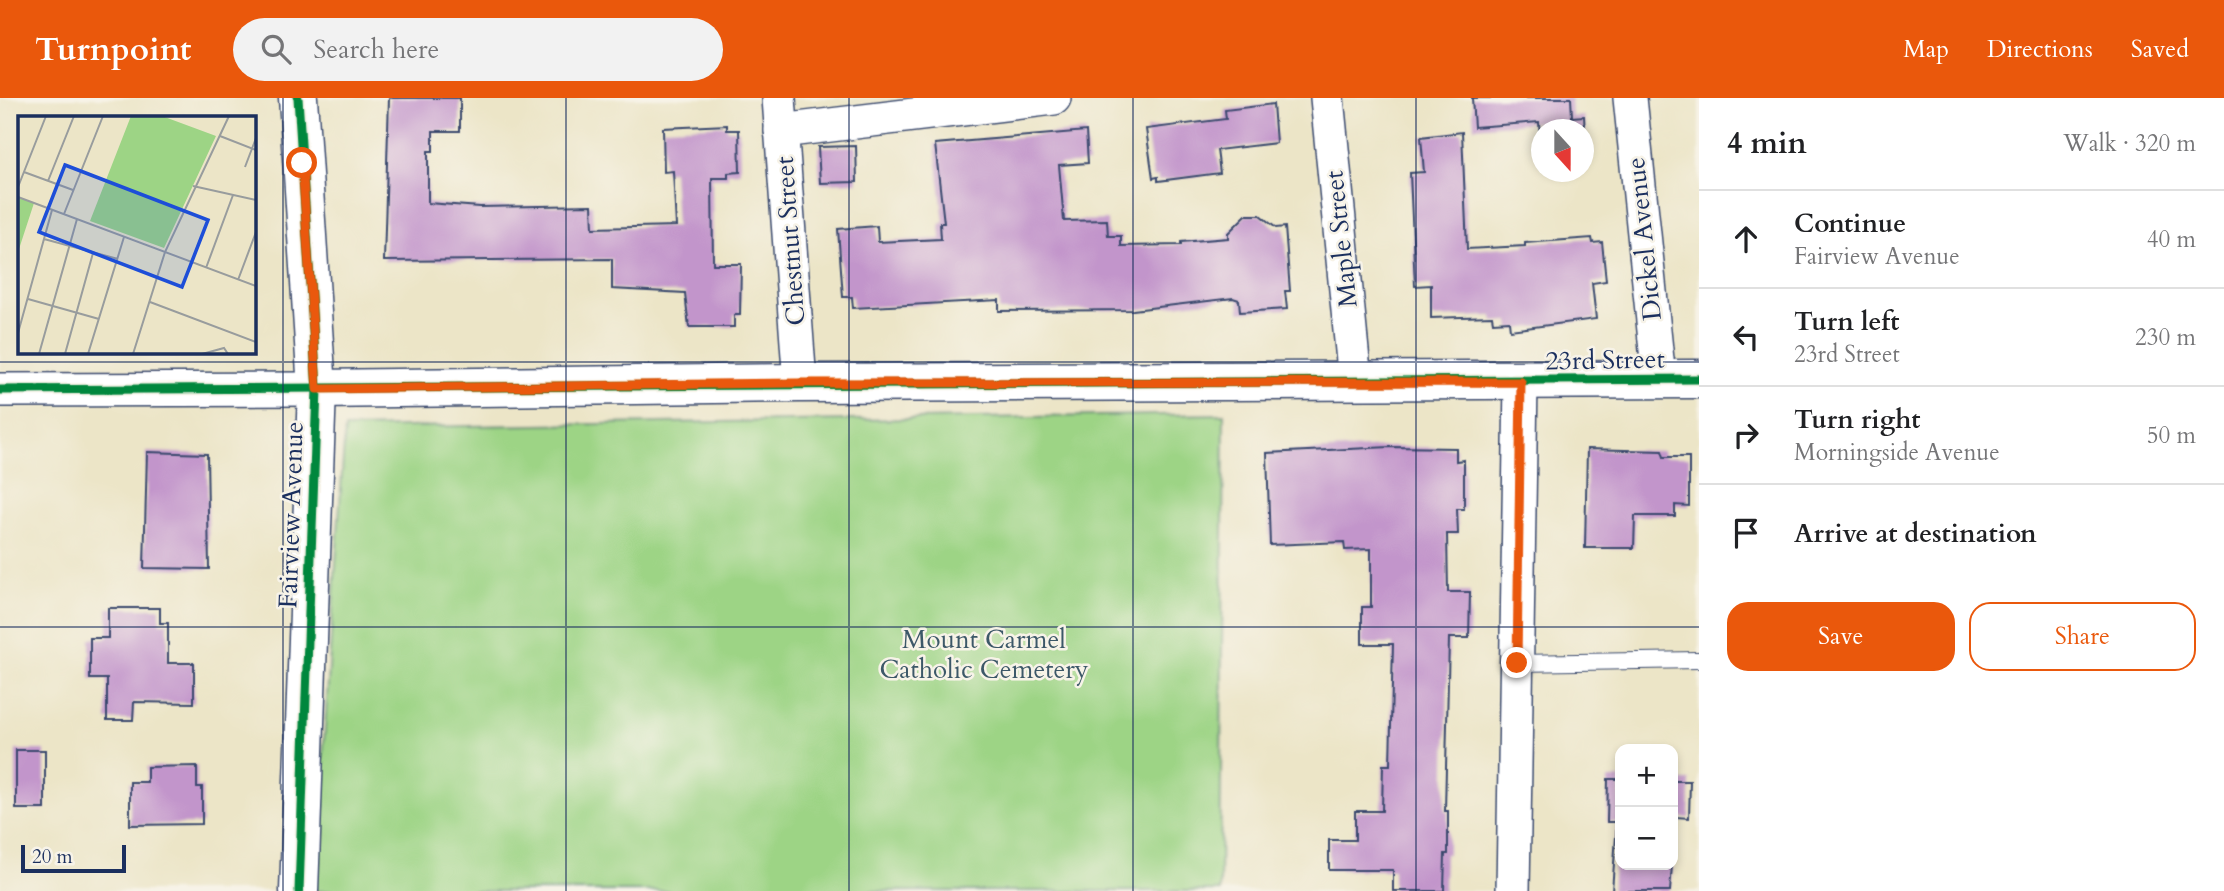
<!DOCTYPE html>
<html lang="en">
<head>
<meta charset="utf-8">
<style>
  body { margin:0; font-family:Cardo,serif; background:#f2f2f2; color:#202124 }
  .controls { position:absolute; right:21px; bottom:21px; display:grid; overflow:hidden; border-radius:14px; box-shadow:0 4px 10px #0003 }
  .controls button { width:63px; height:63px; display:grid; place-items:center; padding:0; border:0; border-bottom:2px solid #e0e0e0; background:#fff; color:#202124; font:35px sans-serif }
  .compass { position:absolute; left:1531px; top:21px; width:63px; height:63px; border-radius:50%; background:#fff; box-shadow:0 4px 10px #0003; rotate:159deg }
  .scale { position:absolute; left:21px; bottom:18px; width:105px; box-sizing:border-box; padding-left:7px; border:4px solid #1b2f5e; border-top:0; font-size:19px; line-height:24px; white-space:nowrap; color:#1b2f5e; -webkit-text-stroke:5px #f7f3e8; paint-order:stroke }
  .stop { position:absolute; width:21px; height:21px; margin:-16px; border:5px solid #ea580c; border-radius:50%; background:#fff }
  .stop.end { background:#ea580c; border-color:#fff; box-shadow:0 2px 7px #0008 }
  .list { margin:0; padding:0; list-style:none }
  h2 { display:flex; justify-content:space-between; align-items:center; height:91px; margin:0; padding:0 28px; font-size:30px }
  h2 small { font-size:23px; font-weight:400; color:#757577 }
  .list li { display:grid; grid-template-columns:46px 1fr auto; gap:21px; align-items:center; box-sizing:border-box; height:98px; padding:0 28px; border-top:2px solid #e0e0e0 }
  .list b { display:block; font-size:26px; white-space:nowrap }
  .list p { margin:0; font-size:23px; white-space:nowrap; color:#757577 }
  .list em { font-size:23px; font-style:normal; color:#757577 }
  .actions { display:flex; gap:14px; padding:21px 28px }
  .actions a { flex:1; padding:16px 0; border:2px solid #ea580c; border-radius:21px; text-align:center; font-size:24px; color:#ea580c }
  .actions .main { background:#ea580c; color:#fff }
  .icon { flex:none; width:38px; height:38px; fill:none; stroke:currentColor; stroke-width:2; stroke-linecap:round; stroke-linejoin:round }
  .map { position:relative; flex:none; width:1699px; height:793px; overflow:hidden }
  header { display:flex; align-items:center; gap:42px; box-sizing:border-box; height:98px; padding:0 35px; background:#ea580c; color:#fff }
  header strong { font-size:33px }
  nav { display:flex; gap:38px; margin-inline-start:auto; font-size:24px }
  .search { width:490px; height:63px; background:#f2f2f2; display:flex; align-items:center; gap:18px; box-sizing:border-box; padding:0 24px; border-radius:38px; color:#757577; font-size:26px }
  main { display:flex }
  aside { flex:1; background:#fff }
  .map>svg:first-child { display:block }
</style>
</head>
<body>
<header>
<strong>Turnpoint</strong>
<div class="search"><svg class="icon" aria-label="search" viewBox="0 0 24 24"><circle cx="10" cy="10" r="6"/><path d="M15 15l6 6"/></svg>Search here</div>
<nav><a>Map</a><a>Directions</a><a>Saved</a></nav>
</header>
<main>
<div class="map">
<svg width="1699" height="793" viewBox="0 0 1699 793">
  <rect width="100%" height="100%" fill="#f7f3e8"/>
  <filter id="ink" filterUnits="userSpaceOnUse"><feTurbulence type="fractalNoise" baseFrequency=".0143" numOctaves="2"/><feDisplacementMap in="SourceGraphic" scale="14" xChannelSelector="R" yChannelSelector="G"/><feConvolveMatrix kernelMatrix="1 2 1 2 8 2 1 2 1" color-interpolation-filters="sRGB"/></filter>
  <filter id="wash" filterUnits="userSpaceOnUse"><feTurbulence type="fractalNoise" baseFrequency=".00686" numOctaves="4" result="noise"/><feDisplacementMap in="SourceGraphic" scale="28" xChannelSelector="R" yChannelSelector="G"/><feGaussianBlur stdDeviation="1.57" result="paint"/><feColorMatrix in="noise" values="0 0 0 0 0 0 0 0 0 0 0 0 0 0 0 0 0 1.4 0 .05"/><feComposite in="paint" operator="in"/></filter>
  <g filter="url(#wash)">
    <rect width="100%" height="100%" fill="#ece5c7"/>
    <path fill="#9dd485" stroke="#5c8272" stroke-width="2" d="M1224,316L1220,793H314L345,330Z"/>
    <g id="blocks">
      <g fill="#c295cb">
        <path d="M389,0H460V33H433V53H428V105L480,109L592,107L593,130L676,128L673,73L664,74L663,30L727,27V32H739L740,74L728,75V80H712L713,166H741L740,217H734V229H689L685,195L612,191V161L384,163Z"/>
        <path d="M1472,0H1571L1572,19L1584,18L1586,54H1584V32H1542L1541,57L1539,24L1474,29Z"/>
        <path d="M1273,6L1276,45L1217,52L1220,75L1158,83V79L1153,80L1146,31L1226,21L1225,12Z"/>
        <path d="M1086,33L1088,65L1059,67L1064,123L1107,122L1108,138H1121V148L1181,147V144L1228,140V135L1246,117H1260L1276,130L1285,129L1290,193H1285L1287,211L1240,214L1239,202L1233,200L1133,212L999,213V202L853,210L852,199H843L838,131L877,128L878,144L941,141L940,125H944L935,46Z"/>
        <path d="M1462,34L1467,151L1525,148V145L1592,140L1593,145L1602,144L1606,183L1592,185L1596,221L1510,232L1509,223L1493,224L1492,218L1431,220V187L1415,188L1410,75L1424,74L1421,39Z"/>
        <path d="M856,48L857,84L820,85L818,49Z"/>
        <path d="M1390,349L1456,350V363L1464,362V411H1457L1458,436H1447L1448,494H1470L1469,540H1449L1445,713H1448V756H1445L1444,793H1393V772H1329V742H1355V713H1382L1383,667H1390L1393,546H1362V509H1371V451L1345,452L1344,444L1270,447L1267,355Z"/>
        <path d="M1587,351L1662,353L1664,359H1689V408L1675,407V418H1635L1634,450H1585Z"/>
        <path d="M147,354L207,356L209,471L144,470Z"/>
        <path d="M108,510H160V525H168V565H194V605L134,604L133,622H107V581H90V540H108Z"/>
        <rect x="16" y="652" width="29" height="59"/>
        <path d="M197,668V689H202V726L130,727V684H147V669Z"/>
        <path d="M1608,681H1620V767H1672L1670,793H1612L1617,724H1607Z"/>
        <path d="M1673,683H1690L1689,720L1676,719L1673,761Z"/>
      </g>
    </g>
  </g>
  <g filter="url(#ink)">
    <use href="#blocks" fill-opacity="0" stroke="#3a4a6e" stroke-width="2"/>
    <g fill="none" stroke-linecap="round" stroke-linejoin="round">
      <g stroke="#3a4a6e" stroke-width="18">
        <path id="service" d="M1517,565L1699,562"/>
      </g>
      <g stroke="#3a4a6e" stroke-width="36">
        <g id="minor">
          <path d="M779,0L800,285"/>
          <path d="M1327,0L1355,283"/>
          <path d="M1630,0L1659,281"/>
          <path d="M781,33L1054,0"/>
          <path d="M0,292L317,291"/>
          <path d="M1513,793L1521,284"/>
        </g>
      </g>
      <g stroke="#3a4a6e" stroke-width="41">
        <g id="tertiary">
          <path d="M298,0L317,291L299,793"/>
          <path d="M317,291L800,285L1699,281"/>
        </g>
      </g>
      <use href="#service" stroke="#fff" stroke-width="16"/>
      <use href="#minor" stroke="#fff" stroke-width="33"/>
      <use href="#tertiary" stroke="#fff" stroke-width="38"/>
      <g stroke="#f7f3e8" stroke-width="13">
        <g id="cycleway">
          <path d="M298,0L317,291L299,793"/>
          <path d="M0,292L1699,281"/>
        </g>
      </g>
      <use href="#cycleway" stroke="#00873e" stroke-width="9"/>
    </g>
  </g>
  <g fill="none" stroke-linecap="round" stroke-linejoin="round" filter="url(#ink)">
    <path stroke="#ea580c" stroke-width="9" d="M302,65L317,291L800,285L1521,284L1517,565"/>
  </g>
  <path fill="none" stroke="#1b2f5e" stroke-width="2" stroke-opacity="0.55" d="M283,0V793M566,0V793M849,0V793M1133,0V793M1416,0V793M0,264H1699M0,529H1699"/>
  <g text-anchor="middle" dominant-baseline="central" stroke-width="5" stroke-linejoin="round" paint-order="stroke">
    <g font-size="26" fill="#1b2f5e" stroke="#f7f3e8">
      <text transform="translate(1341 141) rotate(-96)">Maple Street</text>
      <text transform="translate(1644 141) rotate(-96)">Dickel Avenue</text>
      <text transform="translate(790 143) rotate(-94)">Chestnut Street</text>
      <text transform="translate(1605 262) rotate(-1)">23rd Street</text>
      <text transform="translate(291 417) rotate(-88)">Fairview Avenue</text>
    </g>
    <g font-size="26" fill="#3c5868" stroke="#f7f3e8">
      <text x="984" y="541">Mount Carmel<tspan x="984" dy="30">Catholic Cemetery</tspan></text>
    </g>
  </g>
  <g transform="translate(18 18)">
    <rect width="238" height="238" fill="#ece5c7"/>
    <path d="M113,0H144L198,20L146,132L72,105ZM0,81L16,87L0,136Z" fill="#9dd485"/>
    <path fill="none" stroke="#989c9d" stroke-width="2" d="M202,20L238,34M227,51L238,22M6,56L55,74M30,65L56,0M175,70L238,84M0,71L28,0M0,81L238,170M46,98L85,0M26,123L100,143M188,152L215,79M220,164L238,116M10,183L81,203M132,186L238,226M0,217L34,94M21,238L59,103M47,238L75,137M70,238L106,121M115,238L147,136L211,0M184,238L206,232L210,238"/>
    <path fill="#1d4ed8" fill-opacity="0.15" stroke="#1d4ed8" stroke-width="3.5" d="M47,49L190,104L164,171L21,116Z"/>
    <rect width="238" height="238" fill="none" stroke="#1b2f5e" stroke-width="3.5"/>
  </g>
</svg>
<div class="controls">
<button>+</button>
<button>−</button>
</div>
<svg class="compass" viewBox="-18 -18 36 36"><path d="M0-13l5 13h-10z" fill="#e53935"/><path d="M0 13l5-13h-10z" fill="#757577"/></svg>
<div class="scale">20 m</div>
<div class="stop" style="left:302px;top:65px"></div>
<div class="stop end" style="left:1517px;top:565px"></div>
</div>
<aside>
<h2>4 min<small>Walk · 320 m</small></h2>
<ul class="list">
<li><svg class="icon" aria-label="ahead" viewBox="0 0 24 24"><path d="M12 20V5M6 11l6-6 6 6"/></svg><div><b>Continue</b><p>Fairview Avenue</p></div><em>40 m</em></li>
<li><svg class="icon" aria-label="left" viewBox="0 0 24 24"><path d="M17 20v-9H6M10 6l-5 5 5 5"/></svg><div><b>Turn left</b><p>23rd Street</p></div><em>230 m</em></li>
<li><svg class="icon" aria-label="right" viewBox="0 0 24 24"><path d="M7 20v-9h11M14 6l5 5-5 5"/></svg><div><b>Turn right</b><p>Morningside Avenue</p></div><em>50 m</em></li>
<li><svg class="icon" aria-label="arrive" viewBox="0 0 24 24"><path d="M6 21V4h12l-3 4 3 4H6"/></svg><div><b>Arrive at destination</b></div></li>
</ul>
<div class="actions"><a class="main">Save</a><a>Share</a></div>
</aside>
</main>
</body>
</html>
